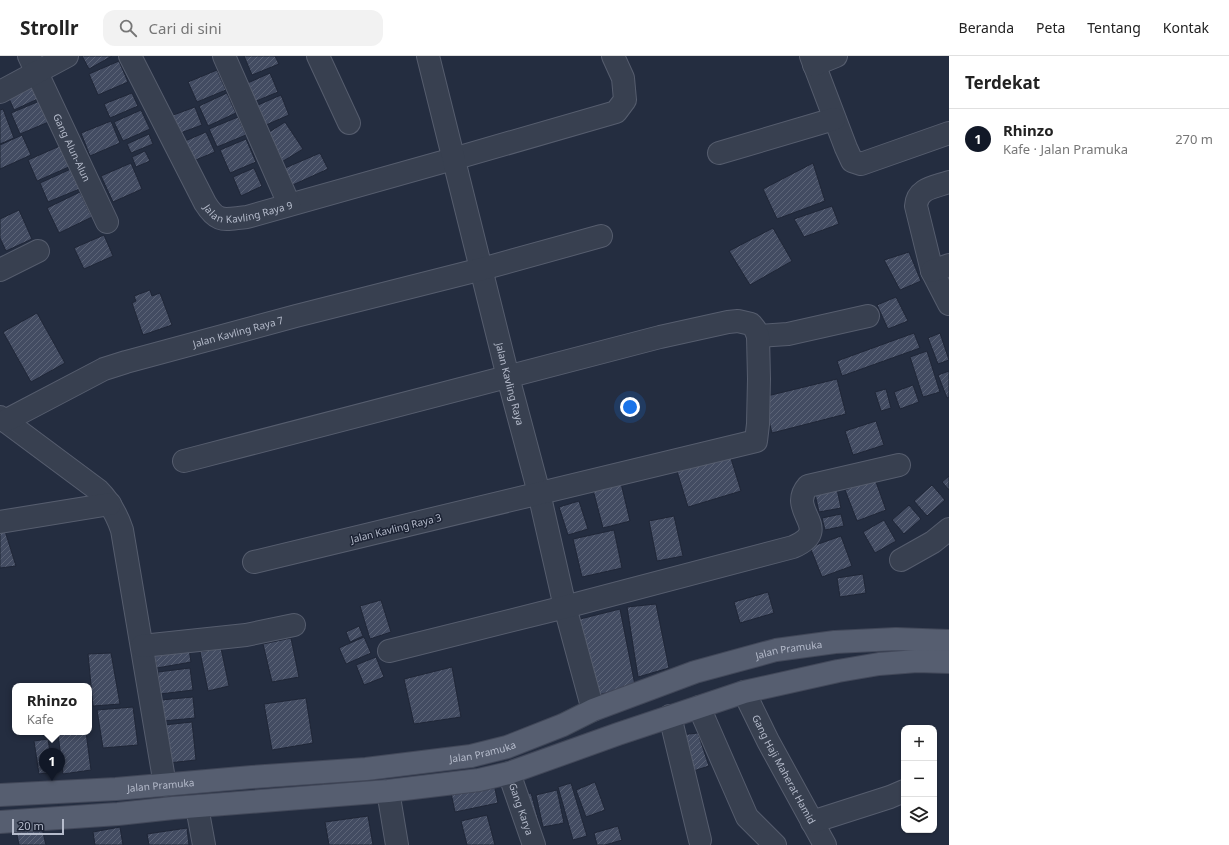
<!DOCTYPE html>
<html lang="id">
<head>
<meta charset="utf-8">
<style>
  body { margin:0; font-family:"Noto Sans",sans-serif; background:#f2f2f2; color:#222 }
  .controls { position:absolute; right:12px; bottom:12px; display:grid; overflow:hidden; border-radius:8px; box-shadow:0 1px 3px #0004 }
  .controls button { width:36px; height:36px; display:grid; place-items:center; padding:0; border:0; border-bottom:1px solid #e0e0e0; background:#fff; color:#222; font:20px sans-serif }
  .scale { position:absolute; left:12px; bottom:10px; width:52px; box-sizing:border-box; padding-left:4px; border:2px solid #b5bbcb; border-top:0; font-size:11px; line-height:14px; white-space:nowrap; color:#b5bbcb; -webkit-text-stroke:3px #1d2435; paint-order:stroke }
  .you { position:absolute; left:630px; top:351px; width:14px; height:14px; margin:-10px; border:3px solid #fff; border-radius:50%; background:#1a73e8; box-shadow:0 0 0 6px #1a73e833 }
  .badge { display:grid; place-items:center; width:26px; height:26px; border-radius:50%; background:#111827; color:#fff; font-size:13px; font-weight:700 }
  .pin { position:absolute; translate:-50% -33px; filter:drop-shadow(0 1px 2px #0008) }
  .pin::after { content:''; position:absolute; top:21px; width:14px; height:12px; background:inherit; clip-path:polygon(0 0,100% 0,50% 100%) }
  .popup { position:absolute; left:12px; top:627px; width:80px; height:52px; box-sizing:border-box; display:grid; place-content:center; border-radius:8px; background:#fff; filter:drop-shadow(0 1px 3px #0005); font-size:13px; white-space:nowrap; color:#767676 }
  .popup b { font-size:15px; color:#222 }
  .popup::after { content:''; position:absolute; left:50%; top:100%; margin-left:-8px; border:8px solid transparent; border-top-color:#fff }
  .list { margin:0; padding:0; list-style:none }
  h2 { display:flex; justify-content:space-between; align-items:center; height:52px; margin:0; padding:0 16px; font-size:17px }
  h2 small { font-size:13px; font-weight:400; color:#767676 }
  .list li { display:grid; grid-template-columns:26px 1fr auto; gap:12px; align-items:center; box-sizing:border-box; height:60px; padding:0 16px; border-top:1px solid #e0e0e0 }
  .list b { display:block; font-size:15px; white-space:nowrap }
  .list p { margin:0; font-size:13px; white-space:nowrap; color:#767676 }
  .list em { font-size:13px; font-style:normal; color:#767676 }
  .icon { flex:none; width:22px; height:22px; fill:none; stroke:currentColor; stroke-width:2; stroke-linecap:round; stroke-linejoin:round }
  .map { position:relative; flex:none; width:949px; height:789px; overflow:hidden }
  header { display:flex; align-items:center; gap:24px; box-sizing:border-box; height:56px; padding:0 20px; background:#fff; border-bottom:1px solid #e0e0e0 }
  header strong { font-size:19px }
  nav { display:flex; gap:22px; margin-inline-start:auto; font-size:14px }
  .search { width:280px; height:36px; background:#f2f2f2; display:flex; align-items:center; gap:10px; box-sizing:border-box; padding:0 14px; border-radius:12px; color:#767676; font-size:15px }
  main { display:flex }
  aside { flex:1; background:#fff }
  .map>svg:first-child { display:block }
</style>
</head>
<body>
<header>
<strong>Strollr</strong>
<div class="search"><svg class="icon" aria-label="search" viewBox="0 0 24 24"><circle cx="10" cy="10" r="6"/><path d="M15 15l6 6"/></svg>Cari di sini</div>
<nav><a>Beranda</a><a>Peta</a><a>Tentang</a><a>Kontak</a></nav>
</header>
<main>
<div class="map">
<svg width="949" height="789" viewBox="0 0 949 789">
  <defs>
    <pattern id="building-hatch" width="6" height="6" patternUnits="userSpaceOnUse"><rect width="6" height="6" fill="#434c62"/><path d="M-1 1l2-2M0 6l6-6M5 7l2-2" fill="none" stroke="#5c6477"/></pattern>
  </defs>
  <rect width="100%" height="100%" fill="#242d40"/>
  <g fill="url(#building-hatch)" stroke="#1f2637">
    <path d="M82,0H112L89,13Z"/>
    <path d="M244,0H275L279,8L252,19Z"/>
    <path d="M119,5L128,26L98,39L89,18Z"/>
    <path d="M217,14L226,34L197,46L188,26Z"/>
    <path d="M270,17L278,36L249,48L241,30Z"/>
    <path d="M36,24L44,40L14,54L7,38Z"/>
    <path d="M132,37L138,50L110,62L104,48Z"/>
    <path d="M227,37L236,57L208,70L199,50Z"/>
    <path d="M281,39L289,59L259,72L251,52Z"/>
    <path d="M42,44L51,65L20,78L11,57Z"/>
    <path d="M195,51L202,69L175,79L168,61Z"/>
    <path d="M3,53L14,82L0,88V54Z"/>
    <path d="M141,54L150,73L123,85L114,66Z"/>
    <path d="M238,61L246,79L217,91L209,73Z"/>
    <path d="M111,65L120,87L90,100L81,77Z"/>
    <path d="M285,66L303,93L280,107L263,80Z"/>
    <path d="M206,76L215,96L186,108L178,88Z"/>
    <path d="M149,78L153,88L131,97L127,88Z"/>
    <path d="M22,79L31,99L0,113V89Z"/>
    <path d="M246,83L256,106L230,117L220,94Z"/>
    <path d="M62,89L71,110L37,125L28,104Z"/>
    <path d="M145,95L150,105L136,111L132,101Z"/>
    <path d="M320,97L328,113L286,132L278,115Z"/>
    <path d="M131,107L142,133L113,146L101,120Z"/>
    <path d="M813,107L825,145L777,163L763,133Z"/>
    <path d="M73,112L82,132L48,146L40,127Z"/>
    <path d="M254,112L262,130L241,140L233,121Z"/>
    <path d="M80,136L92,161L59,177L47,152Z"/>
    <path d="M832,150L839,168L804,181L794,163Z"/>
    <path d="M19,154L32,183L6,195L0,182V163Z"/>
    <path d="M773,172L792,205L750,229L729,195Z"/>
    <path d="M104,179L113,200L84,213L74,192Z"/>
    <path d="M909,196L921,225L900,234L884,204Z"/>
    <path d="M150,234L152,240L160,237L172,269L143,279L132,247L136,245L134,240Z"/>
    <path d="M896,241L908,265L888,273L877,249Z"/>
    <path d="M37,257L65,307L31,326L3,276Z"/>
    <path d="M914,277L920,292L842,320L837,305Z"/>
    <path d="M940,277L949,304L938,308L928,282Z"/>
    <path d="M927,295L940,336L923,341L910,301Z"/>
    <path d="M949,315V341L947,342L938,319Z"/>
    <path d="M837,323L846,358L772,377L763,341Z"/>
    <path d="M913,329L919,346L900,353L894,336Z"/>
    <path d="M886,333L891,352L881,355L875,336Z"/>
    <path d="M876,365L884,389L853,399L845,375Z"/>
    <path d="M729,396L741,435L688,451L676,412Z"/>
    <path d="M949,420V434L942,426Z"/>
    <path d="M620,423L630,465L603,472L592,430Z"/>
    <path d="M875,423L886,454L857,465L845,434Z"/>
    <path d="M932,429L945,444L927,460L914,445Z"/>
    <path d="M837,433L841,452L819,456L815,438Z"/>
    <path d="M579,445L588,473L568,479L559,451Z"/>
    <path d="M909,449L921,463L904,478L892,464Z"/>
    <path d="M841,458L844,470L825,474L822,462Z"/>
    <path d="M674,460L683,500L657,505L649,465Z"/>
    <path d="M884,464L896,485L875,497L863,476Z"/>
    <path d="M614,474L622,512L582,521L573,483Z"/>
    <path d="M5,475L16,510L0,512V476Z"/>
    <path d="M841,480L852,510L822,521L810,491Z"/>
    <path d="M863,518L866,537L840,541L837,522Z"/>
    <path d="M768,536L774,557L740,567L734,546Z"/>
    <path d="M381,544L391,576L370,583L360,550Z"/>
    <path d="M656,548L669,612L638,621L627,551Z"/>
    <path d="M620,553L635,629L595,640L576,564Z"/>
    <path d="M359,570L363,580L350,586L346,576Z"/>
    <path d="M364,581L371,597L346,608L339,592Z"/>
    <path d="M291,582L299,621L272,626L263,588Z"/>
    <path d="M188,586L191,606L157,612L153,592Z"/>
    <path d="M221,592L229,630L208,635L200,596Z"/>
    <path d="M111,597L120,648L93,650L88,598Z"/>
    <path d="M376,601L384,621L364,629L356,609Z"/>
    <path d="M452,611L461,661L414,668L404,623Z"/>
    <path d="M190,612L193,634L160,638L158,616Z"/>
    <path d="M193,641L195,662L163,665L161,644Z"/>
    <path d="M306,642L313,687L272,694L264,648Z"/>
    <path d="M133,651L138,689L103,692L97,654Z"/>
    <path d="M192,666L196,704L168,707L164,669Z"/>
    <path d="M76,676H86L91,714L63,718L58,678Z"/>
    <path d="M698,677L709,710L690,716L680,679Z"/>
    <path d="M48,683L53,716L39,718L34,685Z"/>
    <path d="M493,723L498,747L455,756L450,732Z"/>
    <path d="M595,726L605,754L586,761L576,734Z"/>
    <path d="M571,727L587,780L573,784L558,731Z"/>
    <path d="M557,734L564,767L543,771L536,739Z"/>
    <path d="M531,737L540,770L529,772L520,739Z"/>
    <path d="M487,759L495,789H467L461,765Z"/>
    <path d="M368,760L373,789H329L325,766Z"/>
    <path d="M41,768L46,789H19L16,774Z"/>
    <path d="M618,770L622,784L605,789H597L594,777Z"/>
    <path d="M120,771L123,789H95L93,776Z"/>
    <path d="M187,772L189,789H149L147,778Z"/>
  </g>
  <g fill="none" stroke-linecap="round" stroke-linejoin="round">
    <g stroke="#565d6e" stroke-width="24">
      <g id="minor">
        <path id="s1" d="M29,0L107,166"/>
        <path id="s2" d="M130,0L205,147C218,168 224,163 247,161L453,103L616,56L625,44L623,22L613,0"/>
        <path d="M224,0L289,148"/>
        <path d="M318,0L349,67"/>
        <path id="s3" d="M428,0L508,321L539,437L565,551L593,654"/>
        <path d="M811,0L846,92L852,105L861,108L949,77"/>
        <path d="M814,9L836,0"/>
        <path d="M0,36L67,0"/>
        <path d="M719,97L834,63"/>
        <path d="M949,126C935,131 917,132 916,150L932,215L949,248"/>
        <path d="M0,214L38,195"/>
        <path d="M932,215L949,209"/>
        <path d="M758,280L788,278L868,260"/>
        <path d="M0,361L98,434C110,446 117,459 122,474L165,729"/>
        <path id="s4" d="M5,365L104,313L126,306L296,260L482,213L601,180"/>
        <path d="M184,405L660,281L728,266L738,265L751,268L755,273L758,280L759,323L758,368L756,385L254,506"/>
        <path d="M0,466L110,448"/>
        <path d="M901,504L933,486L949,473"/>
        <path d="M142,590L246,579L294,569"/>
        <path d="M389,595L565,551L793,491C835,473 786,455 808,430L899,409"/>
        <path id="s5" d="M744,636L768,685L825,789"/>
        <path d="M699,651L747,761L775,789"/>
        <path d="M670,660L700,784"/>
        <path id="s6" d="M509,717L534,789"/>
        <path d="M388,735L397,789"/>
        <path d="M197,751L204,789"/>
        <path d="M812,766L890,741L904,735"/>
      </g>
    </g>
    <g stroke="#424859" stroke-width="24">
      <g id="major">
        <path id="s7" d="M0,739L116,733L252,721L366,713L471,700L507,691L563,669L593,654L695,616L776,594L835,586L896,583L949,585"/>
        <path d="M0,766L118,758L173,752L388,735L479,724L509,717L618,678L744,636L838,615L879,608L917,605L949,606"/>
      </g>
    </g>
    <use href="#minor" stroke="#384050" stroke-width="22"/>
    <use href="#major" stroke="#565e70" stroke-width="22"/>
  </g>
  <g text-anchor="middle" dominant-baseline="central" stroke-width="3" stroke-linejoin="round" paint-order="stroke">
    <g font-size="10" fill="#b5bbcb" stroke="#1d2435">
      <text stroke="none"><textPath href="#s1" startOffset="101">Gang Alun-Alun</textPath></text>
      <text stroke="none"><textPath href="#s2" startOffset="214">Jalan Kavling Raya 9</textPath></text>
      <text stroke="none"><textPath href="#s4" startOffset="251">Jalan Kavling Raya 7</textPath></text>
      <text stroke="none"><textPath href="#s3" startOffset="338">Jalan Kavling Raya</textPath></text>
      <text transform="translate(396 472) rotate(-14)">Jalan Kavling Raya 3</text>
      <text stroke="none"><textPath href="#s7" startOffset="809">Jalan Pramuka</textPath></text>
      <text stroke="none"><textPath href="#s7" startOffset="485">Jalan Pramuka</textPath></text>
      <text stroke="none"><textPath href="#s5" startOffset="87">Gang Haji Maherat Hamid</textPath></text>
      <text stroke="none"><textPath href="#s7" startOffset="161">Jalan Pramuka</textPath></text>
      <text stroke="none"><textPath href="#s6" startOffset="38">Gang Karya</textPath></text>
    </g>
  </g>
</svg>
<div class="controls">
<button>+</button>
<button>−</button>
<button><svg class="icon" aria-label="layers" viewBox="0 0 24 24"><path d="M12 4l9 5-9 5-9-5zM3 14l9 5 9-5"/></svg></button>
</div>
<div class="scale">20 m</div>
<div class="you"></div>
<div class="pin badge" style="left:52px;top:725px">1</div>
<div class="popup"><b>Rhinzo</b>Kafe</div>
</div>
<aside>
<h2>Terdekat<small></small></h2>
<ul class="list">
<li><span class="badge">1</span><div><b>Rhinzo</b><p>Kafe · Jalan Pramuka</p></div><em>270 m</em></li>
</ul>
</aside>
</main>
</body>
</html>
